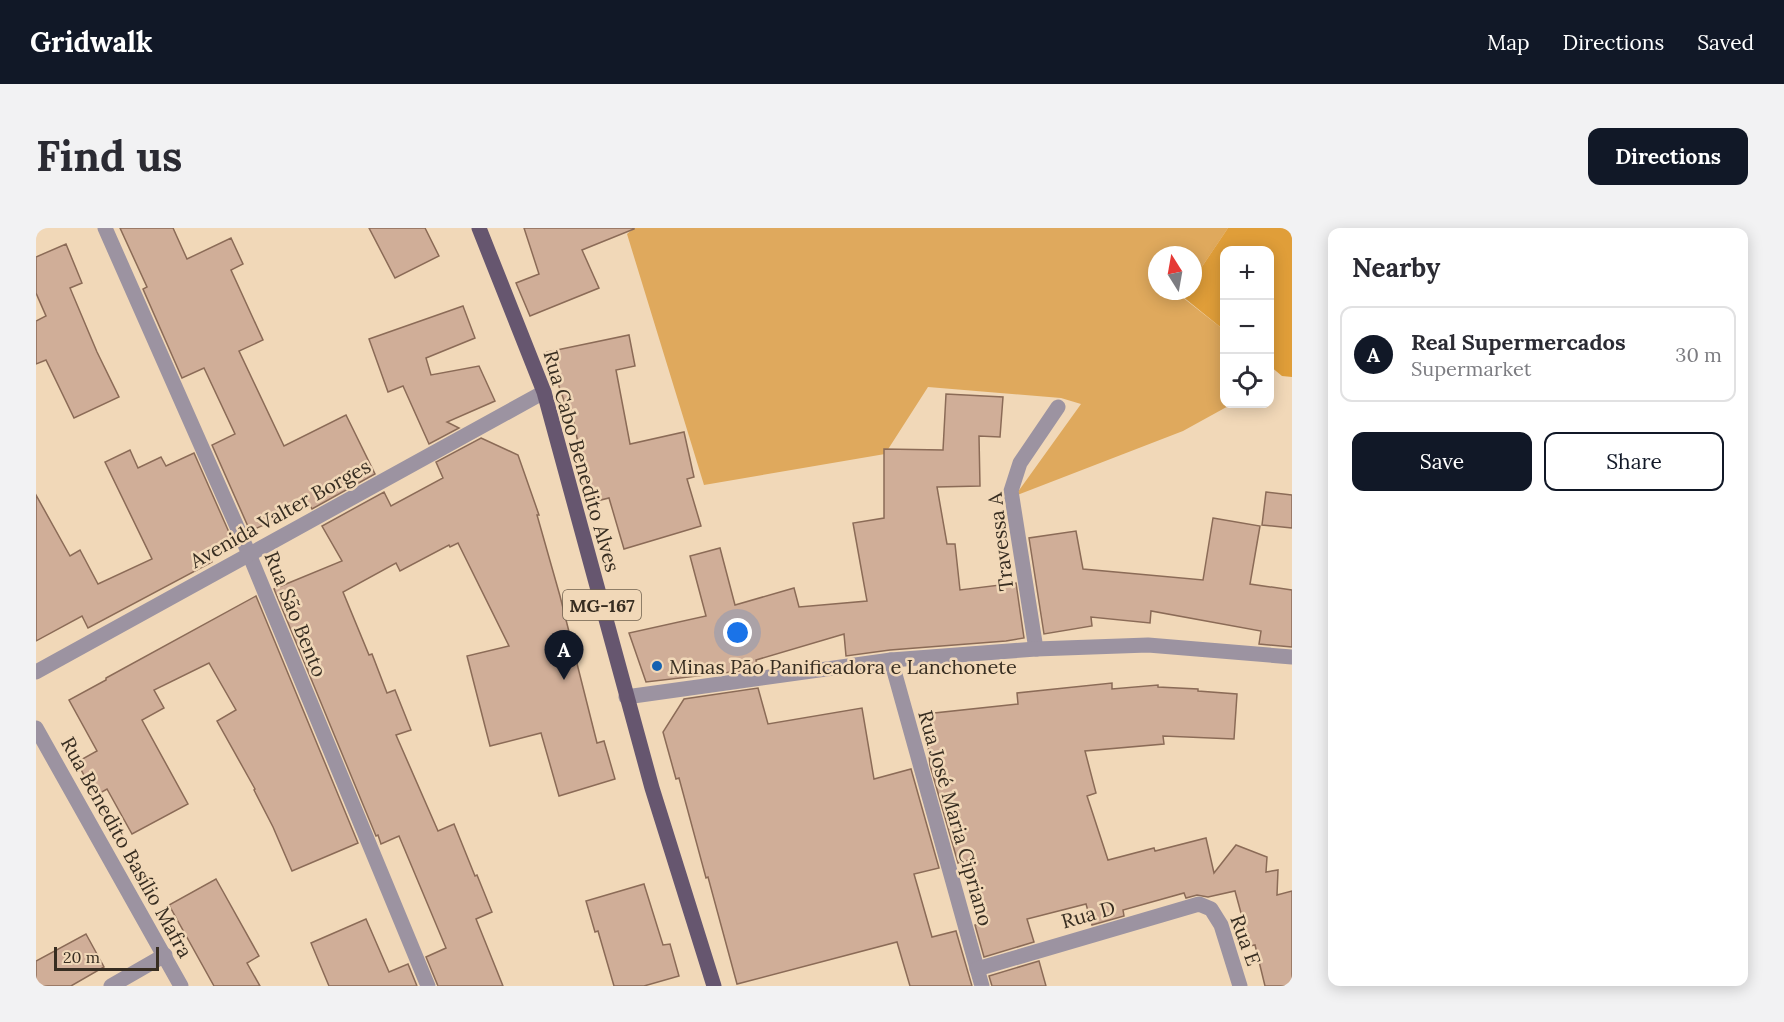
<!DOCTYPE html>
<html lang="en">
<head>
<meta charset="utf-8">
<style>
  body { margin:0; font-family:Lora,serif; background:#f2f2f3; color:#2b2b33 }
  .controls { position:absolute; right:18px; top:18px; display:grid; overflow:hidden; border-radius:12px; box-shadow:0 3px 15px #0003 }
  .controls button { width:54px; height:54px; display:grid; place-items:center; padding:0; border:0; border-bottom:2px solid #e1e1e2; background:#fff; color:#2b2b33; font:30px sans-serif }
  .compass { position:absolute; left:1112px; top:18px; width:54px; height:54px; border-radius:50%; background:#fff; box-shadow:0 3px 15px #0003; rotate:349deg }
  .scale { position:absolute; left:18px; bottom:15px; width:105px; box-sizing:border-box; padding-left:6px; border:3px solid #372d21; border-top:0; font-size:16px; line-height:21px; white-space:nowrap; color:#372d21; -webkit-text-stroke:4px #f1d8b8; paint-order:stroke }
  .you { position:absolute; left:702px; top:405px; width:21px; height:21px; margin:-15px; border:4px solid #fff; border-radius:50%; background:#1a73e8; box-shadow:0 0 0 9px #1a73e833 }
  .badge { display:grid; place-items:center; width:39px; height:39px; border-radius:50%; background:#111827; color:#fff; font-size:20px; font-weight:700 }
  .pin { position:absolute; translate:-50% -50px; filter:drop-shadow(0 2px 3px #0008) }
  .pin::after { content:''; position:absolute; top:32px; width:21px; height:18px; background:inherit; clip-path:polygon(0 0,100% 0,50% 100%) }
  .list { margin:0; padding:0; list-style:none }
  h2 { display:flex; justify-content:space-between; align-items:center; height:78px; margin:0; padding:0 24px; font-size:26px }
  h2 small { font-size:20px; font-weight:400; color:#7c7c81 }
  .list li { display:grid; grid-template-columns:39px 1fr auto; gap:18px; align-items:center; box-sizing:border-box; height:96px; margin:0 12px 12px; padding:0 12px; border:2px solid #e1e1e2; border-radius:12px }
  .list b { display:block; font-size:22px; white-space:nowrap }
  .list p { margin:0; font-size:20px; white-space:nowrap; color:#7c7c81 }
  .list em { font-size:20px; font-style:normal; color:#7c7c81 }
  .actions { display:flex; gap:12px; padding:18px 24px }
  .actions a { flex:1; padding:14px 0; border:2px solid #111827; border-radius:12px; text-align:center; font-size:21px; color:#111827 }
  .actions .main { background:#111827; color:#fff }
  .icon { flex:none; width:33px; height:33px; fill:none; stroke:currentColor; stroke-width:2; stroke-linecap:round; stroke-linejoin:round }
  .map { position:relative; flex:none; width:1256px; height:758px; overflow:hidden; border-radius:12px }
  header { display:flex; align-items:center; gap:36px; box-sizing:border-box; height:84px; padding:0 30px; background:#111827; color:#fff }
  header strong { font-size:28px }
  nav { display:flex; gap:33px; margin-inline-start:auto; font-size:21px }
  .intro { display:flex; align-items:center; justify-content:space-between; box-sizing:border-box; height:144px; padding:0 36px }
  h1 { margin:0; font-size:42px }
  .button { padding:15px 27px; border-radius:12px; background:#111827; color:#fff; font-size:21px; font-weight:700 }
  main { display:flex; gap:36px; padding:0 36px }
  aside { flex:1; background:#fff; border-radius:12px; box-shadow:0 3px 15px #0003 }
  .map>svg:first-child { display:block }
</style>
</head>
<body>
<header>
<strong>Gridwalk</strong>
<nav><a>Map</a><a>Directions</a><a>Saved</a></nav>
</header>
<div class="intro"><h1>Find us</h1><a class="button">Directions</a></div>
<main>
<div class="map">
<svg width="1256" height="758" viewBox="0 0 1256 758">
  <rect width="100%" height="100%" fill="#f1d8b8"/>
  <path fill="#dfa95d" d="M598,0H1192L1157,52V27H1121V63H1150L1146,69L1188,102V176H1196L1147,203L979,268L1045,176L1025,170L892,159L849,226L668,257L591,6Z"/>
  <path fill="#e09e39" d="M1192,0H1256V149L1246,148L1234,138V22H1188V102L1146,68L1150,63H1157V52Z"/>
  <g fill="#d0ae98" stroke="#8b6b57" stroke-width="1.5">
    <path d="M84,0H137L151,31L195,10L207,36L195,42L227,112L203,123L248,218L310,187L339,246L276,281L274,277L214,303L176,217L199,206L168,140L146,150L107,61L111,59Z"/>
    <path d="M333,0H389L403,28L359,50Z"/>
    <path d="M488,0H598V1L546,22L563,60L494,88L480,55L503,46Z"/>
    <path d="M30,16L46,55L34,60L61,124L83,169L38,190L10,132L0,136V93L10,88L0,65V29Z"/>
    <path d="M427,78L439,110L390,130L395,147L443,138L459,173L411,194L423,200L393,216L367,158L352,164L333,111Z"/>
    <path d="M593,107L599,138L580,142L594,216L648,204L658,249L651,251L665,298L588,321L573,270L553,275L546,245H548L535,180L531,181L511,124Z"/>
    <path d="M910,166L967,169L964,209L943,208L944,258L901,259L911,316H919L924,362L980,355L988,410L970,413L854,422L810,428L808,406L720,432L722,441H721L610,454L593,405L670,388L654,328L684,320L699,377L758,360L763,379L831,373L817,295L848,290V221L907,222Z"/>
    <path d="M445,210L482,227L503,287H501L524,368L561,515L568,513L579,551L523,568L505,505L454,518L431,428L473,418L422,315L414,319L413,317L364,343L360,335L307,364L333,427L336,426L351,465L359,462L375,502L360,507L402,603L418,596L439,648L441,647L456,684L440,691L467,758H402L390,729L410,720L363,608L345,616L342,607L340,608L238,361L306,333L286,298L348,264L355,278L407,250L400,234Z"/>
    <path d="M94,222L102,240L125,229L130,238L158,225L196,311L171,322L176,334L52,400L46,388L0,413V267L34,328L44,322L62,356L116,331L69,234Z"/>
    <path d="M1230,264L1256,267V300L1226,297Z"/>
    <path d="M1177,290L1224,298L1214,356L1256,362V419L1223,416L1225,403L1115,383L1114,395L1055,389L1056,398L1008,406L993,310L1040,303L1047,341L1167,352Z"/>
    <path d="M220,368L322,615L256,643L237,599L218,562L219,561L181,493L200,482L173,435L118,462L128,480L106,492L152,576L96,606L71,561L59,568L41,534L61,523L33,472L70,452V450Z"/>
    <path d="M1076,455V461L1122,457V459L1162,461V463L1201,466L1198,511L1127,508L1128,516L1049,523L1060,565L1051,568L1072,632L1118,620L1119,623L1170,610L1178,645L1200,617L1231,629L1230,644L1242,642L1241,667L1256,663V758H1229L1219,717L1214,718L1199,663L1172,669L1161,667L1150,670L1148,665L1087,682L1088,688L1056,697L1050,676L991,691L998,714L948,729L939,697L948,695L933,632L922,635L894,537L889,486L982,476L981,465Z"/>
    <path d="M722,460L732,496L826,480L838,551L875,541L903,640L878,646L896,709L920,703L936,758H874L861,714L701,756L672,649L670,650L643,550L640,551L627,504L648,471Z"/>
    <path d="M180,651L223,728L211,735L224,758H178L133,677Z"/>
    <path d="M608,656L627,717L634,716L643,748L608,758H578L562,703L559,704L550,673Z"/>
    <path d="M330,691L353,744L372,736L381,758H293L275,715Z"/>
    <path d="M50,706L68,739L35,758H0V733Z"/>
    <path d="M1003,733L1010,758H956L953,748Z"/>
  </g>
  <g fill="none" stroke-linecap="round" stroke-linejoin="round">
    <g stroke="#9c93a1" stroke-width="15">
      <path d="M69,0L213,326L392,758"/>
      <path d="M1000,421L975,263L984,235L1022,179"/>
      <path d="M855,432L946,758"/>
      <path d="M0,444L508,164"/>
      <path d="M590,469L855,432L1000,421L1112,417L1256,429"/>
      <path d="M0,500L145,758"/>
      <path d="M941,741L1163,676L1175,681L1185,697L1204,758"/>
      <path d="M75,758L129,727"/>
    </g>
    <path stroke="#66566f" stroke-width="15" d="M443,0L508,164L616,560L678,758"/>
  </g>
  <circle fill="#1662b1" stroke="#f1d8b8" stroke-width="2" cx="621" cy="438" r="6"/>
  <g text-anchor="middle" dominant-baseline="central" stroke-width="5" stroke-linejoin="round" paint-order="stroke">
    <rect fill="#f1d8b8" stroke="#6f604e" stroke-width="1.5" x="527" y="362" width="78" height="30" rx="4.5"/>
    <g font-size="18" font-weight="bold" fill="#372d21">
      <text x="566" y="377">MG-167</text>
    </g>
    <g font-size="20" fill="#372d21" stroke="#f1d8b8">
      <text transform="translate(546 233) rotate(74)">Rua Cabo Benedito Alves</text>
      <text transform="translate(244 285) rotate(-29)">Avenida Valter Borges</text>
      <text transform="translate(964 314) rotate(-97)">Travessa A</text>
      <text transform="translate(260 386) rotate(68)">Rua São Bento</text>
      <text transform="translate(920 590) rotate(74)">Rua José Maria Cipriano</text>
      <text transform="translate(91 619) rotate(61)">Rua Benedito Basílio Mafra</text>
      <text transform="translate(1052 686) rotate(-16)">Rua D</text>
      <text transform="translate(1210 712) rotate(70)">Rua E</text>
    </g>
    <g font-size="20" fill="#372d21" stroke="#f1d8b8" text-anchor="start">
      <text x="633" y="438">Minas Pão Panificadora e Lanchonete</text>
    </g>
  </g>
</svg>
<div class="controls">
<button>+</button>
<button>−</button>
<button><svg class="icon" aria-label="locate" viewBox="0 0 24 24"><circle cx="12" cy="12" r="6"/><path d="M12 2v4M12 18v4M2 12h4M18 12h4"/></svg></button>
</div>
<svg class="compass" viewBox="-18 -18 36 36"><path d="M0-13l5 13h-10z" fill="#e53935"/><path d="M0 13l5-13h-10z" fill="#7c7c81"/></svg>
<div class="scale">20 m</div>
<div class="you"></div>
<div class="pin badge" style="left:528px;top:452px">A</div>
</div>
<aside>
<h2>Nearby<small></small></h2>
<ul class="list">
<li><span class="badge">A</span><div><b>Real Supermercados</b><p>Supermarket</p></div><em>30 m</em></li>
</ul>
<div class="actions"><a class="main">Save</a><a>Share</a></div>
</aside>
</main>
</body>
</html>
